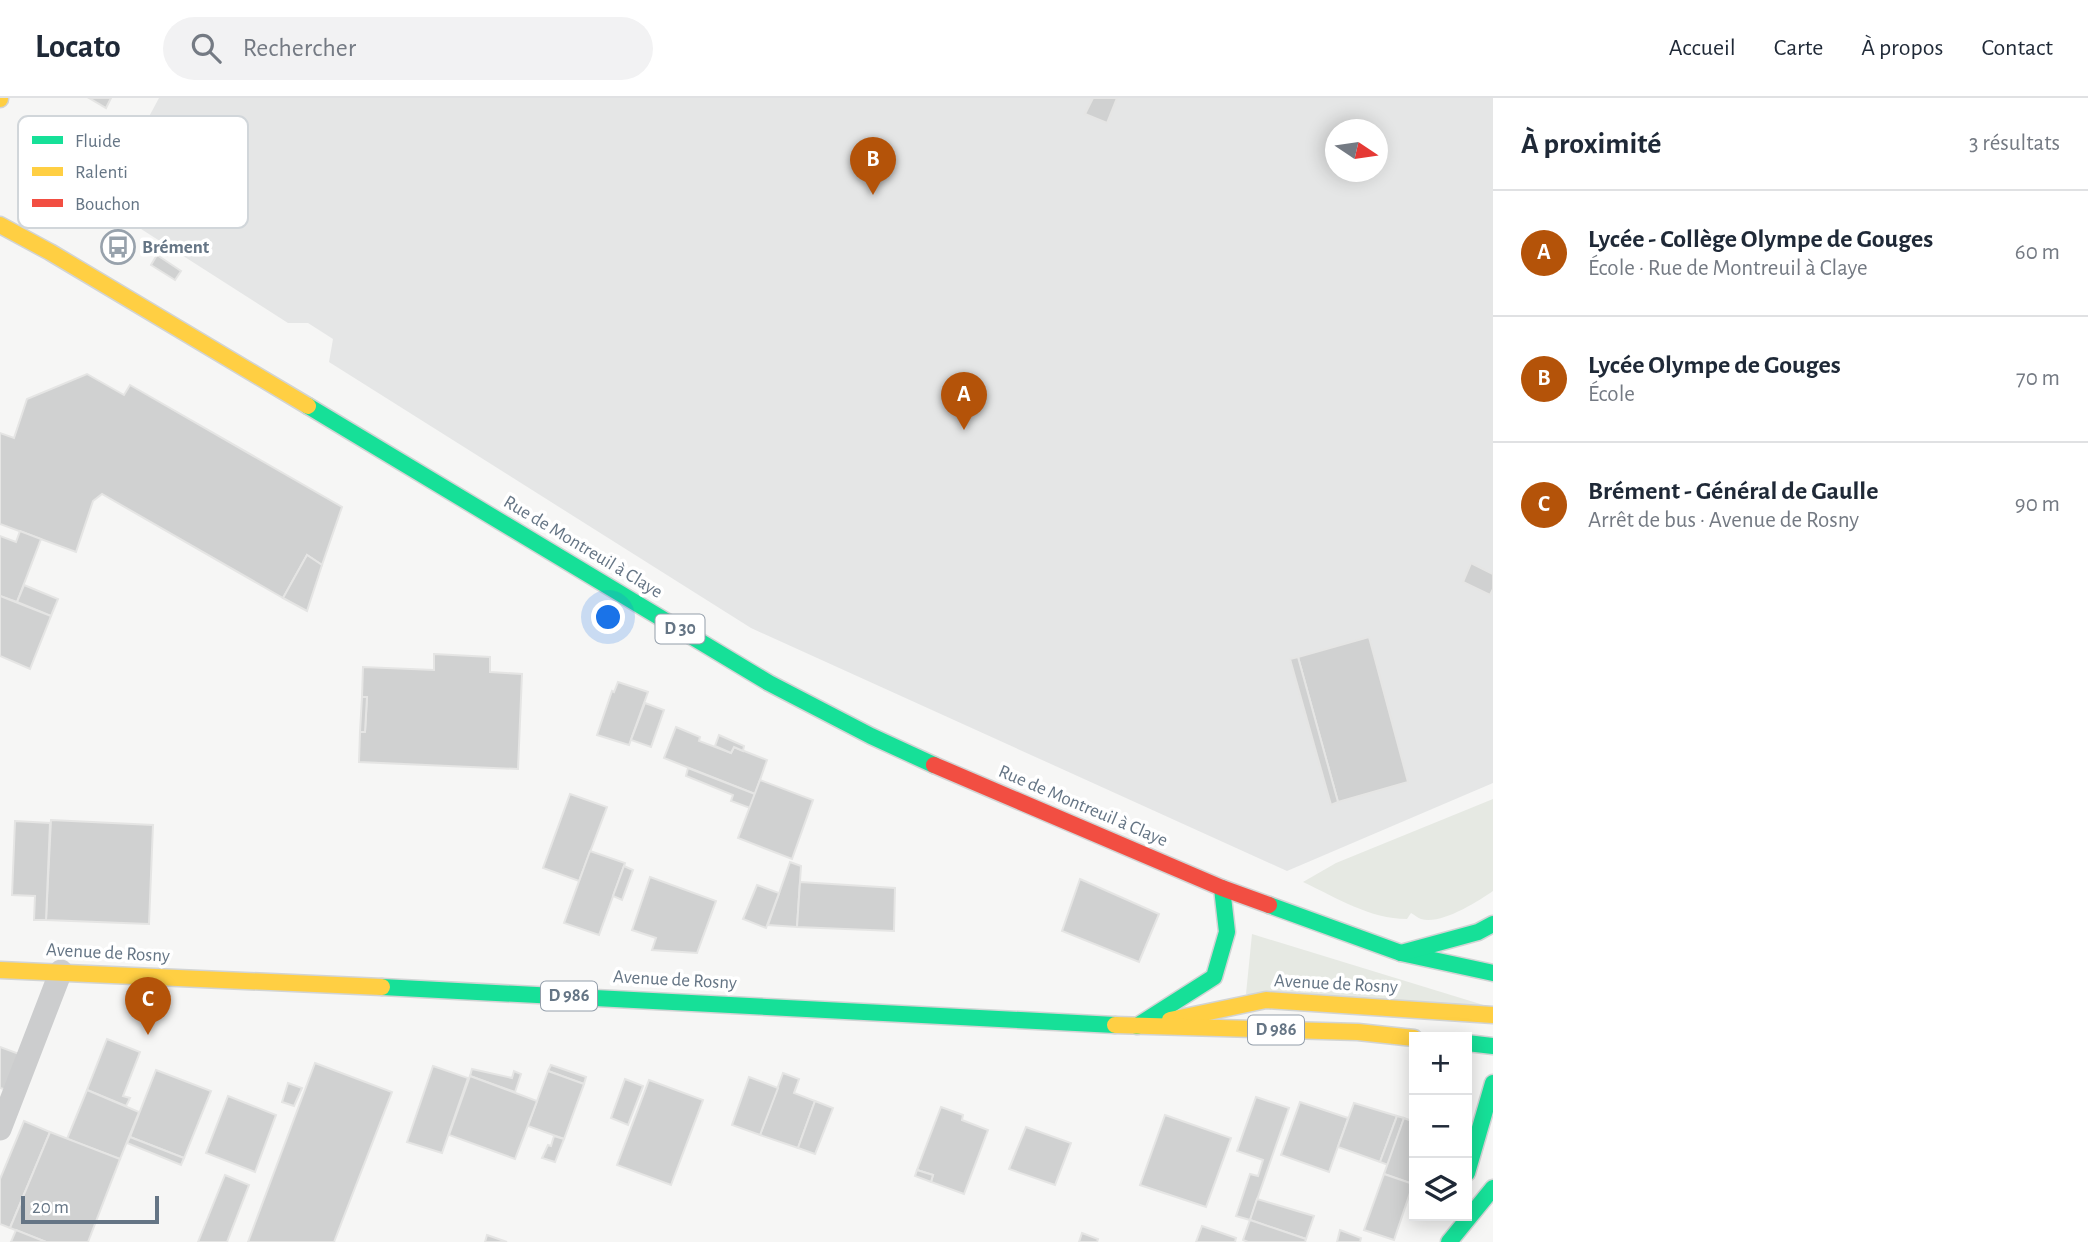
<!DOCTYPE html>
<html lang="fr">
<head>
<meta charset="utf-8">
<style>
  body { margin:0; font-family:"Alegreya Sans",sans-serif; background:#f2f2f3; color:#1f2937 }
  .controls { position:absolute; right:21px; bottom:21px; display:grid; overflow:hidden; border-radius:0px; box-shadow:0 4px 18px #0003 }
  .controls button { width:63px; height:63px; display:grid; place-items:center; padding:0; border:0; border-bottom:2px solid #e0e1e3; background:#fff; color:#1f2937; font:35px sans-serif }
  .compass { position:absolute; left:1325px; top:21px; width:63px; height:63px; border-radius:50%; background:#fff; box-shadow:0 4px 18px #0003; rotate:103deg }
  .scale { position:absolute; left:21px; bottom:18px; width:138px; box-sizing:border-box; padding-left:7px; border:4px solid #657585; border-top:0; font-size:19px; line-height:24px; white-space:nowrap; color:#657585; -webkit-text-stroke:5px #fff; paint-order:stroke }
  .you { position:absolute; left:609px; top:520px; width:24px; height:24px; margin:-18px; border:5px solid #fff; border-radius:50%; background:#1a73e8; box-shadow:0 0 0 10px #1a73e833 }
  .badge { display:grid; place-items:center; width:46px; height:46px; border-radius:50%; background:#b45309; color:#fff; font-size:23px; font-weight:700 }
  .pin { position:absolute; translate:-50% -58px; filter:drop-shadow(0 2px 4px #0008) }
  .pin::after { content:''; position:absolute; top:37px; width:24px; height:21px; background:inherit; clip-path:polygon(0 0,100% 0,50% 100%) }
  .list { margin:0; padding:0; list-style:none }
  h2 { display:flex; justify-content:space-between; align-items:center; height:91px; margin:0; padding:0 28px; font-size:30px }
  h2 small { font-size:23px; font-weight:400; color:#747a83 }
  .list li { display:grid; grid-template-columns:46px 1fr auto; gap:21px; align-items:center; box-sizing:border-box; height:126px; padding:0 28px; border-top:2px solid #e0e1e3 }
  .list b { display:block; font-size:26px; white-space:nowrap }
  .list p { margin:0; font-size:23px; white-space:nowrap; color:#747a83 }
  .list em { font-size:23px; font-style:normal; color:#747a83 }
  .icon { flex:none; width:38px; height:38px; fill:none; stroke:currentColor; stroke-width:2; stroke-linecap:round; stroke-linejoin:round }
  .map { position:relative; flex:none; width:1493px; height:1144px; overflow:hidden }
  header { display:flex; align-items:center; gap:42px; box-sizing:border-box; height:98px; padding:0 35px; background:#fff; border-bottom:2px solid #e0e1e3 }
  header strong { font-size:33px }
  nav { display:flex; gap:38px; margin-inline-start:auto; font-size:24px }
  .search { width:490px; height:63px; background:#f2f2f3; display:flex; align-items:center; gap:18px; box-sizing:border-box; padding:0 24px; border-radius:38px; color:#747a83; font-size:26px }
  main { display:flex }
  aside { flex:1; background:#fff }
  .map>svg:first-child { display:block }
</style>
</head>
<body>
<header>
<strong>Locato</strong>
<div class="search"><svg class="icon" aria-label="search" viewBox="0 0 24 24"><circle cx="10" cy="10" r="6"/><path d="M15 15l6 6"/></svg>Rechercher</div>
<nav><a>Accueil</a><a>Carte</a><a>À propos</a><a>Contact</a></nav>
</header>
<main>
<div class="map">
<svg width="1493" height="1144" viewBox="0 0 1493 1144">
  <rect width="100%" height="100%" fill="#f6f6f5"/>
  <path fill="#e5e6e6" fill-rule="evenodd" d="M159,0H1493V685L1287,773L751,530L329,264L333,241L308,225H288L102,106ZM1336,32H1378V74H1336Z"/>
  <g fill="#e6e9e3">
    <path d="M1493,701V793C1477,804 1441,827 1421,821C1418,820 1415,817 1411,815L1407,821C1370,821 1337,800 1303,784L1336,765Z"/>
    <path d="M1252,836L1490,909L1246,896Z"/>
  </g>
  <g fill="#d0d1d1" stroke="#e5e5e4" stroke-width="2">
    <path d="M89,0H111L106,10Z"/>
    <path d="M1093,0H1117L1107,25L1085,16Z"/>
    <path d="M157,157L181,173L175,182L151,167Z"/>
    <path d="M87,276L124,297L130,287L342,409L322,467L307,457L283,500L102,396L93,403L76,454L0,426V335L14,340L27,301Z"/>
    <path d="M20,433L41,441L17,504L0,498V438L16,444Z"/>
    <path d="M307,457L322,467L307,513L283,500Z"/>
    <path d="M1471,465L1493,476V491L1490,497L1463,484Z"/>
    <path d="M24,487L58,501L51,518L17,504Z"/>
    <path d="M0,498L51,518L30,571L0,558Z"/>
    <path d="M1369,539L1408,684L1338,704L1298,559Z"/>
    <path d="M434,556L490,559V574L522,576L518,671L359,664L360,634H365L367,599H362L363,569L434,572Z"/>
    <path d="M1298,559L1338,704L1331,707L1290,561Z"/>
    <path d="M618,584L648,594L629,647L597,637L612,593L614,594Z"/>
    <path d="M362,599H367L365,634H360Z"/>
    <path d="M645,605L664,612L651,649L631,642Z"/>
    <path d="M676,629L700,639L699,643L731,655L734,649L767,662L755,696L664,660Z"/>
    <path d="M719,637L744,648L743,653L734,649L731,655L715,648Z"/>
    <path d="M688,670L755,696L750,710L731,703L733,697L686,678Z"/>
    <path d="M760,682L813,702L792,761L738,740Z"/>
    <path d="M570,696L607,709L579,783L543,770Z"/>
    <path d="M51,722L153,727L149,826L46,822Z"/>
    <path d="M15,723L50,725L46,822H34L35,798L12,797Z"/>
    <path d="M590,753L625,765L599,837L564,825Z"/>
    <path d="M790,764L801,768L797,829L768,827Z"/>
    <path d="M624,768L633,772L622,802L613,798Z"/>
    <path d="M650,779L716,803L697,855L652,852L656,840L632,832Z"/>
    <path d="M1080,781L1159,816L1139,864L1062,833Z"/>
    <path d="M800,784L895,790L894,833L797,829Z"/>
    <path d="M757,787L779,795L766,830L743,821Z"/>
    <path d="M107,941L140,954L123,998L130,1000L126,1008L87,992Z"/>
    <path d="M0,949L22,957L7,992L0,990Z"/>
    <path d="M315,965L392,994L334,1144H248Z"/>
    <path d="M551,967L586,979L584,986L548,973Z"/>
    <path d="M433,968L468,980L442,1055L407,1044Z"/>
    <path d="M472,971L512,980L514,973L521,976L515,994L470,978Z"/>
    <path d="M156,972L211,993L184,1060L130,1039Z"/>
    <path d="M548,973L584,986L564,1041L528,1028Z"/>
    <path d="M783,975L799,981L794,995L815,1003L798,1050L760,1037Z"/>
    <path d="M470,978L537,1003L515,1061L449,1037Z"/>
    <path d="M749,979L778,990L760,1037L732,1027Z"/>
    <path d="M625,981L643,988L628,1027L611,1020Z"/>
    <path d="M649,982L703,1002L671,1087L617,1067Z"/>
    <path d="M288,985L302,990L294,1008L282,1004Z"/>
    <path d="M87,992L139,1014L120,1061L67,1041Z"/>
    <path d="M228,998L276,1017L255,1074L206,1055Z"/>
    <path d="M1256,999L1289,1010L1250,1122L1236,1118L1250,1076L1258,1078L1263,1062L1237,1053Z"/>
    <path d="M815,1003L833,1010L815,1056L798,1050Z"/>
    <path d="M1300,1004L1348,1020L1329,1074L1281,1057Z"/>
    <path d="M1354,1005L1397,1018L1380,1064L1338,1049Z"/>
    <path d="M941,1009L963,1017L962,1022L988,1032L964,1096L931,1084L933,1077L917,1072Z"/>
    <path d="M1165,1017L1231,1040L1206,1109L1140,1087Z"/>
    <path d="M1397,1018L1404,1020L1388,1067L1380,1064Z"/>
    <path d="M1404,1020L1414,1024L1413,1086L1384,1076Z"/>
    <path d="M24,1023L50,1034L10,1130L0,1126V1081Z"/>
    <path d="M1026,1029L1071,1045L1055,1087L1009,1071Z"/>
    <path d="M50,1034L120,1061L88,1144H46L10,1130Z"/>
    <path d="M554,1038L564,1041L555,1064L542,1060L548,1047L551,1048Z"/>
    <path d="M130,1039L184,1060L181,1067L127,1045Z"/>
    <path d="M917,1072L933,1077L931,1084L915,1078Z"/>
    <path d="M1384,1076L1413,1086L1394,1142L1364,1132Z"/>
    <path d="M225,1077L249,1087L227,1144H198Z"/>
    <path d="M1257,1101L1314,1118L1306,1141L1250,1122Z"/>
    <path d="M1250,1122L1306,1141L1305,1144H1248L1243,1142Z"/>
    <path d="M1202,1128L1236,1140L1235,1144H1196Z"/>
    <path d="M16,1132L46,1144H11Z"/>
    <path d="M1340,1132L1361,1140L1360,1144H1337Z"/>
    <path d="M1082,1135L1098,1141L1097,1144H1079Z"/>
    <path d="M487,1137L507,1144H485Z"/>
  </g>
  <g fill="none" stroke-linecap="round" stroke-linejoin="round">
    <g stroke="#d2d4d4" stroke-width="19">
      <g id="fast">
        <path d="M308,308L769,585L871,638L934,667"/>
        <path d="M1269,807L1401,855L1493,875"/>
        <path d="M1401,855L1478,834L1493,826"/>
        <path d="M382,889L1115,927"/>
        <path d="M1137,928L1214,879L1227,834L1222,790"/>
        <path d="M1467,945L1493,948"/>
        <path d="M1467,1075L1493,985"/>
        <path d="M1449,1144L1493,1090"/>
      </g>
    </g>
    <g stroke="#d2d4d4" stroke-width="19">
      <g id="slow">
        <path d="M0,0V1"/>
        <path d="M0,127L50,154L308,308"/>
        <path d="M0,872L382,889"/>
        <path d="M1170,922L1266,902L1493,917"/>
        <path d="M1115,927L1358,934L1414,940"/>
      </g>
    </g>
    <g stroke="#d2d4d4" stroke-width="19">
      <path id="jam" d="M934,667L1222,790L1269,807"/>
    </g>
    <path stroke="#cccdce" stroke-width="23" d="M0,1031L61,873"/>
    <use href="#fast" stroke="#16e098" stroke-width="16"/>
    <use href="#slow" stroke="#ffcf43" stroke-width="16"/>
    <use href="#jam" stroke="#f24e42" stroke-width="16"/>
  </g>
  <defs>
    <g id="bus-ring" transform="scale(1.75)"><circle r="9.5" fill="#fff" stroke="#98a2ac" stroke-width="1.5"/><path d="M-5-6H5V4H4V6H2V4H-2V6H-4V4H-5ZM-3.5-4V0h7V-4ZM-3.5 1.2v1.5H-2V1.2ZM2 1.2v1.5H3.5V1.2Z" fill="#98a2ac"/></g>
  </defs>
  <g fill-rule="evenodd">
    <use href="#bus-ring" x="118" y="149"/>
  </g>
  <g text-anchor="middle" dominant-baseline="central" stroke-width="7" stroke-linejoin="round" paint-order="stroke">
    <g fill="#fff" stroke="#939eaa" stroke-width="2">
      <rect x="655.5" y="516.5" width="49" height="29" rx="5"/>
      <rect x="541" y="883.5" width="56" height="29" rx="5"/>
      <rect x="1248" y="917.5" width="56" height="29" rx="5"/>
    </g>
    <g font-size="18" font-weight="bold" fill="#657585">
      <text x="680" y="531">D 30</text>
      <text x="569" y="898">D 986</text>
      <text x="1276" y="932">D 986</text>
    </g>
    <g font-size="19" font-weight="bold" fill="#657585" stroke="#fff" text-anchor="start">
      <text x="142" y="149">Brément</text>
    </g>
    <g font-size="19" fill="#657585" stroke="#fff">
      <text transform="translate(583 449) rotate(31)">Rue de Montreuil à Claye</text>
      <text transform="translate(1083 708) rotate(23)">Rue de Montreuil à Claye</text>
      <text transform="translate(108 855) rotate(3)">Avenue de Rosny</text>
      <text transform="translate(675 882) rotate(3)">Avenue de Rosny</text>
      <text transform="translate(1336 886) rotate(3)">Avenue de Rosny</text>
    </g>
  </g>
  <rect x="18" y="18" width="230" height="112" rx="10" fill="#fff" stroke="#d1d6da" stroke-width="2"/>
  <rect x="32" y="38" width="31" height="8" fill="#16e098"/>
  <rect x="32" y="69" width="31" height="9" fill="#ffcf43"/>
  <rect x="32" y="101" width="31" height="8" fill="#f24e42"/>
  <g font-size="19" fill="#657585">
    <text x="75" y="49">Fluide</text>
    <text x="75" y="80">Ralenti</text>
    <text x="75" y="112">Bouchon</text>
  </g>
</svg>
<div class="controls">
<button>+</button>
<button>−</button>
<button><svg class="icon" aria-label="layers" viewBox="0 0 24 24"><path d="M12 4l9 5-9 5-9-5zM3 14l9 5 9-5"/></svg></button>
</div>
<svg class="compass" viewBox="-18 -18 36 36"><path d="M0-13l5 13h-10z" fill="#e53935"/><path d="M0 13l5-13h-10z" fill="#747a83"/></svg>
<div class="scale">20 m</div>
<div class="you"></div>
<div class="pin badge" style="left:964px;top:332px">A</div>
<div class="pin badge" style="left:873px;top:97px">B</div>
<div class="pin badge" style="left:148px;top:937px">C</div>
</div>
<aside>
<h2>À proximité<small>3 résultats</small></h2>
<ul class="list">
<li><span class="badge">A</span><div><b>Lycée - Collège Olympe de Gouges</b><p>École · Rue de Montreuil à Claye</p></div><em>60 m</em></li>
<li><span class="badge">B</span><div><b>Lycée Olympe de Gouges</b><p>École</p></div><em>70 m</em></li>
<li><span class="badge">C</span><div><b>Brément - Général de Gaulle</b><p>Arrêt de bus · Avenue de Rosny</p></div><em>90 m</em></li>
</ul>
</aside>
</main>
</body>
</html>
